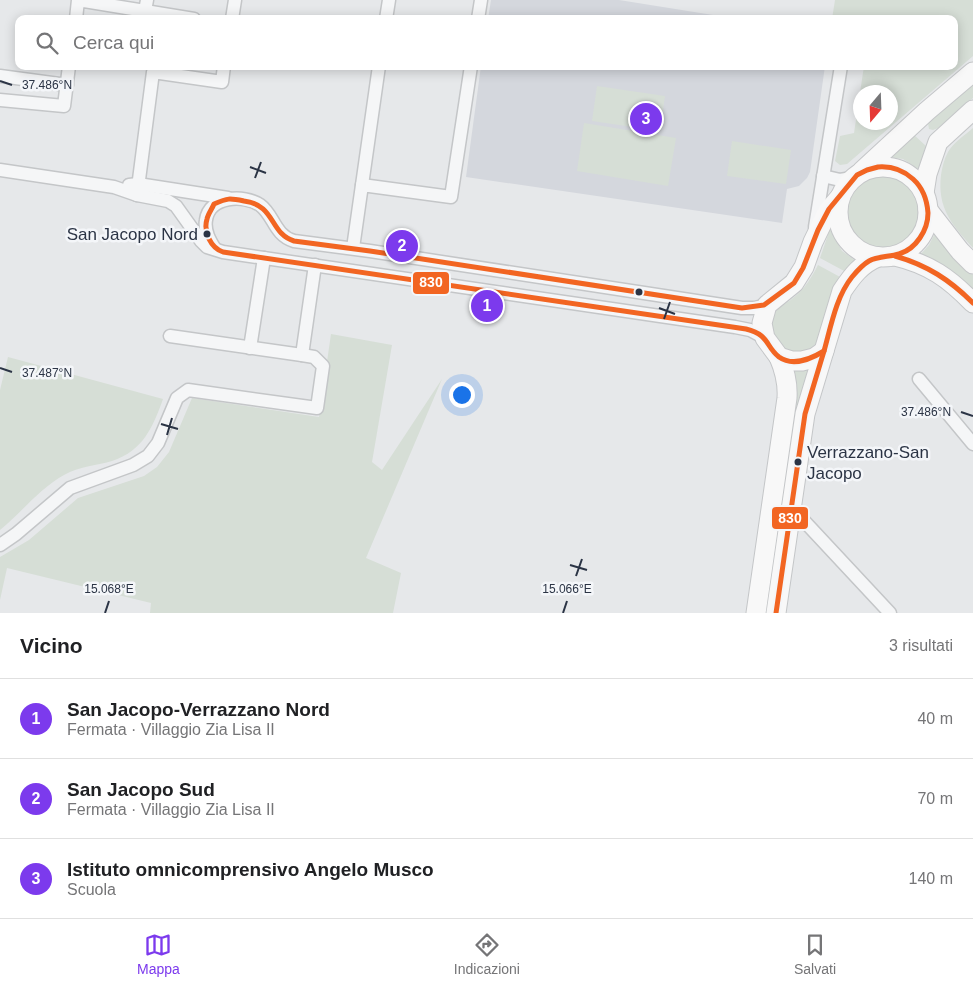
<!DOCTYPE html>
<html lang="it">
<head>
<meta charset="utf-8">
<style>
  body { margin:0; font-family:Arial,sans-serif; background:#f6f6f6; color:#202124 }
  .compass { position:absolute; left:853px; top:85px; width:45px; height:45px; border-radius:50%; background:#fff; box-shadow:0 2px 12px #0003; rotate:199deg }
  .you { position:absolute; left:461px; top:394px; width:18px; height:18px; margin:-12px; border:4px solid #fff; border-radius:50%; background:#1a73e8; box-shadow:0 0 0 8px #1a73e833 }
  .badge { display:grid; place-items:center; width:32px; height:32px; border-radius:50%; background:#7c3aed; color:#fff; font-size:16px; font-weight:700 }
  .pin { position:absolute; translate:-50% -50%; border:2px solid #fff; box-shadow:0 1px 5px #0006 }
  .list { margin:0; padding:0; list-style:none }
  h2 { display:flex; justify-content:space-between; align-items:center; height:65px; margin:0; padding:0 20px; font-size:21px }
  h2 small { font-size:16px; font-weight:400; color:#757577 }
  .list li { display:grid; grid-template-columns:32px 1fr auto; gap:15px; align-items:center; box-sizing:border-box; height:80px; padding:0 20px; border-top:1px solid #e0e0e0 }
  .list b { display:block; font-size:19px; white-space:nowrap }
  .list p { margin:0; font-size:16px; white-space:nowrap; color:#757577 }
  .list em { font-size:16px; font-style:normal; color:#757577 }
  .icon { flex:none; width:28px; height:28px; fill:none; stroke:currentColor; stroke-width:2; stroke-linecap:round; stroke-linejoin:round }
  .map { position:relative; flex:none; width:973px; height:613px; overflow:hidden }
  .search { position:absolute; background:#fff; box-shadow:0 2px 12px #0003; left:15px; right:15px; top:15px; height:55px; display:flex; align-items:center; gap:12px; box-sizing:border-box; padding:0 18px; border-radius:10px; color:#757577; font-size:19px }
  .sheet { height:305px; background:#fff }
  nav { display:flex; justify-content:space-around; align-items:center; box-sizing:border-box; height:70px; border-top:1px solid #e0e0e0; background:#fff; font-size:14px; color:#757577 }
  nav a { display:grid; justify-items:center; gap:2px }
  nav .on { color:#7c3aed }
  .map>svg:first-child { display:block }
</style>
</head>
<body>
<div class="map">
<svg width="973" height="613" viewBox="0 0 973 613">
  <rect width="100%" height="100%" fill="#e6e8ea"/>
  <g fill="#d4d7dd">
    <path d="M491,0H619L738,19H488Z"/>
    <path d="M481,66H825L810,172L807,178L799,186L787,189L782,223L466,177Z"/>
  </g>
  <g fill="#d6ded6" fill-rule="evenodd">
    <path d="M835,0H973V56L847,164L840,165L835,161L840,136L854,133L864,66H954V19H832ZM860,92H890V122H860Z"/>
    <path d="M973,84V98L938,128L933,130L929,129L928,123L930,120Z"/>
    <path d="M597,86L665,96L660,131L592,121Z"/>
    <path d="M584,123L676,138L668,186L577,171Z"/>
    <path d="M973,128V248C952,225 937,208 941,175C942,168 944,159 948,152C953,143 965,135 973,128Z"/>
    <path d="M914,135L926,146L918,169L903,159L889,157Z"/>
    <path d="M732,141L791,150L786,184L727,176Z"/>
    <circle cx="882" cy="212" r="37"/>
    <path d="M830,229L842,251L856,261L846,272L820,258Z"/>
    <path d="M935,233L973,275V293L920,255L929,245Z"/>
    <path d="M818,265L842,278C836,293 830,309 824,325C822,330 820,338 817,343C801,367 762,342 773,316C777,307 786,304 793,298C804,290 812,277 818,265Z"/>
    <path d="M331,334L392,345L372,462L382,470L442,379L366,558L401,573L393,613H150L151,603L7,568L0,600V557L29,540L78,498L144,476L157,467L169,452L192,398L319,417Z"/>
    <path d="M8,357L163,399C153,427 143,451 112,461C95,466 80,466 64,475C39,489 22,512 0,530V390Z"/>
    <path d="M811,369L771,592L766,591L794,371Z"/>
  </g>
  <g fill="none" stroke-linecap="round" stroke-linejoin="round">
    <g stroke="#c4c6c8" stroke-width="15">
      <g id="minor">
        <path d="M145,11L194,19"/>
        <path d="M76,19L78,0L145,11L147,0"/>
        <path d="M232,19L235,0"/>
        <path d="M386,19L389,0"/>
        <path d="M478,19L481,0"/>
        <path d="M0,76L67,85"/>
        <path d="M0,100L64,106L69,66"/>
        <path d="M0,170L114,187L137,195L168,201L176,206L201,241L207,247L223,252L735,327L750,330L765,338"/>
        <path d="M823,176L840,180L852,178"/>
        <path d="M129,185L138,184L228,198"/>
        <path d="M362,185L379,66"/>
        <path d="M137,195L153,72L222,82L224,66"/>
        <path d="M815,227L841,66"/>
        <path d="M353,248L362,185L451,197L471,66"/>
        <path d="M215,249C210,241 204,231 206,220C209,196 244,194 260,205C274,215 274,235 294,241L370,251L742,308H755L767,305"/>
        <path d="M170,336L302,355L315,265"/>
        <path d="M250,348L264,258"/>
        <path d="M919,379L973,444"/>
        <path d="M791,507L890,613"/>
        <path d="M0,545L16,534L70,488L133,465L148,456L158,443L177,398L188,390L317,408L323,366L314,357L302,355"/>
      </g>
    </g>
    <g stroke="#c4c6c8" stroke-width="21">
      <g id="secondary">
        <circle cx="883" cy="212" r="45"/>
        <path d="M862,171L927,111L973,72"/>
        <path d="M924,193L927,174L938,142L973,110"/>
        <path d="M928,210L960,251L973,264"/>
        <path d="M895,256C929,264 949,278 973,303"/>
        <path d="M824,351L814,358L802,361H792L779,357L765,338L762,323L767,305L794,283L804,267L813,242L828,211L840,197"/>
        <path d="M756,613L787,398C788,383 785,371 779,357"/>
        <path d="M776,613L805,414L842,291C852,276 861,264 878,257"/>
      </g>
    </g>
    <use href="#minor" stroke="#f5f6f7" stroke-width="12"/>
    <use href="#secondary" stroke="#f8f8f8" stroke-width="19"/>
    <g stroke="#f4f6f9" stroke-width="9">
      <g id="bus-1">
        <path d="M878,167C891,166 903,170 913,179C923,188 927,199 928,213C928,230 916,249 899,254C889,257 878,256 869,261C862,265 857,271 852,277C836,297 831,326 824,351C811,359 793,367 779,357C765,346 770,335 746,329L223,252C211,248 203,232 207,219C208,214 212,209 214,204C228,198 229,198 244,201C276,205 269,233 294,241L370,251L742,308L764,305L794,283L803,268L818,230L829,209L857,175L867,170Z"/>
        <path d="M895,256C927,265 950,280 973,303"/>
        <path d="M776,613L805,414L824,351"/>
      </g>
    </g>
    <use href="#bus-1" stroke="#f26522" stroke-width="5"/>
  </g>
  <path fill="none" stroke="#2b3445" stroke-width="2" d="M0,81L12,85M250,167L266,173M255,178L261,162M659,308L675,314M664,319L670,302M0,368L12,372M961,412L973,416M161,424L178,429M167,435L172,418M570,565L587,570M576,576L582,559M105,613L109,601M563,613L567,601"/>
  <g fill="#2b3445" stroke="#f4f6f9" stroke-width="2">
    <circle cx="207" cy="234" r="4.5"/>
    <circle cx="639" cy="292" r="4.5"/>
    <circle cx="798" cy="462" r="4.5"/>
  </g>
  <g text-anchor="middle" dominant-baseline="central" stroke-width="5" stroke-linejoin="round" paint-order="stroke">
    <g font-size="17" fill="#2b3445" stroke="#f4f6f9" text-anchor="end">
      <text x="198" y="234">San Jacopo Nord</text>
      <text x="807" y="452" text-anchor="start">Verrazzano-San<tspan x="807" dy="21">Jacopo</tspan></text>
    </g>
  </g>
  <g font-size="12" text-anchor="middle" fill="#2b3445" stroke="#f4f6f9" stroke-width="5" stroke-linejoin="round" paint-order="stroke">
    <text x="47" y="89">37.486°N</text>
    <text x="47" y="377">37.487°N</text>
    <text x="926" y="416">37.486°N</text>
    <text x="109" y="593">15.068°E</text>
    <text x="567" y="593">15.066°E</text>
  </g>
  <g stroke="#f4f6f9" stroke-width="2">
    <rect x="412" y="271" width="38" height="24" rx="5" fill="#f26522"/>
    <rect x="771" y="506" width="38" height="24" rx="5" fill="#f26522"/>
  </g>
  <g font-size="14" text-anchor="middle" font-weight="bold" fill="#fff">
    <text x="431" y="287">830</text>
    <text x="790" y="523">830</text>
  </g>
</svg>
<svg class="compass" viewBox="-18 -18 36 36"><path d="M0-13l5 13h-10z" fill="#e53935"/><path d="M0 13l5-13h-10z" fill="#757577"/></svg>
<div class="you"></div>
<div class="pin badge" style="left:487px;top:306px">1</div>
<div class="pin badge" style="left:402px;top:246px">2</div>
<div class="pin badge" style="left:646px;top:119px">3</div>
<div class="search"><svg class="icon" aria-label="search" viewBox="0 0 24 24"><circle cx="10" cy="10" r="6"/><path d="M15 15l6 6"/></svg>Cerca qui</div>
</div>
<section class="sheet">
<h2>Vicino<small>3 risultati</small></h2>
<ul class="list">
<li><span class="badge">1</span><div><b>San Jacopo-Verrazzano Nord</b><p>Fermata · Villaggio Zia Lisa II</p></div><em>40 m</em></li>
<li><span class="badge">2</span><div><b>San Jacopo Sud</b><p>Fermata · Villaggio Zia Lisa II</p></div><em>70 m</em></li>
<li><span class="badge">3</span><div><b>Istituto omnicomprensivo Angelo Musco</b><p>Scuola</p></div><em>140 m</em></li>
</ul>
</section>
<nav>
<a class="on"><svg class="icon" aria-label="map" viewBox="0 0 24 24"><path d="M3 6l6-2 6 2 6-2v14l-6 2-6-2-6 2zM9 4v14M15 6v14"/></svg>Mappa</a>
<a><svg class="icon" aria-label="directions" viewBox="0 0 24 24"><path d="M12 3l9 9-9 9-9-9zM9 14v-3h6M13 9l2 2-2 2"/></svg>Indicazioni</a>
<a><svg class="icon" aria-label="saved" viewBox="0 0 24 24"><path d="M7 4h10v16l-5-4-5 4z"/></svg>Salvati</a>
</nav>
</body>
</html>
